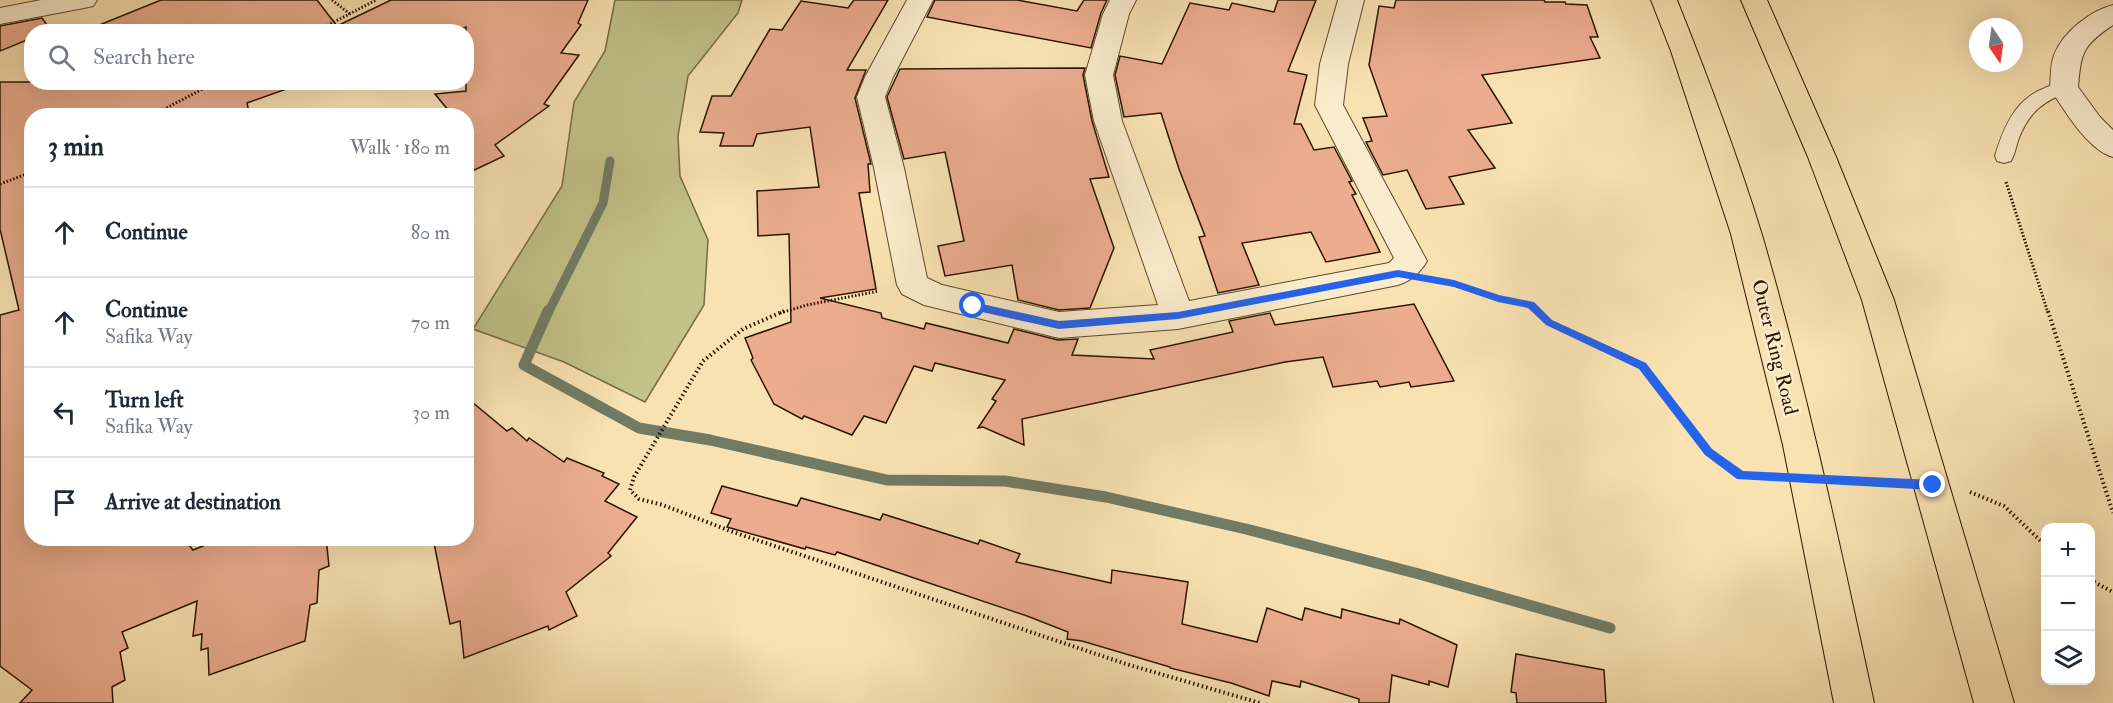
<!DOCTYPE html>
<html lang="en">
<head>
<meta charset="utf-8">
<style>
  body { margin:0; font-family:"IM FELL Double Pica",serif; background:#f6f6f7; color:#1f2937 }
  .controls { position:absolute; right:18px; bottom:18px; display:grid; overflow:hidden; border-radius:12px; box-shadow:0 6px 24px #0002 }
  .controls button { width:54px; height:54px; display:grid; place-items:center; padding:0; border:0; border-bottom:2px solid #e0e1e3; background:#fff; color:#1f2937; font:30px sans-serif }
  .compass { position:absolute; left:1969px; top:18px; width:54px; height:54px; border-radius:50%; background:#fff; box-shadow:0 6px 24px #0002; rotate:167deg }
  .stop { position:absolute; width:18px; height:18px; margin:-14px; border:4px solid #2563eb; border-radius:50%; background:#fff }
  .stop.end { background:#2563eb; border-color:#fff; box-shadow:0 2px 6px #0008 }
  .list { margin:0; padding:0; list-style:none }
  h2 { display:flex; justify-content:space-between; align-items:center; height:78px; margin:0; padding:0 24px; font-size:26px }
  h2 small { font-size:20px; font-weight:400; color:#747a83 }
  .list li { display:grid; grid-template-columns:39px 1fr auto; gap:18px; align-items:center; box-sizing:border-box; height:90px; padding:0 24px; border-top:2px solid #e0e1e3 }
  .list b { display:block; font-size:22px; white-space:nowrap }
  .list p { margin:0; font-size:20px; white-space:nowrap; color:#747a83 }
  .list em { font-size:20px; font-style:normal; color:#747a83 }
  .icon { flex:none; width:33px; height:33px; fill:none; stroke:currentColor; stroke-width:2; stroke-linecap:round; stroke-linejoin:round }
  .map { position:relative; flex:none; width:2113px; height:703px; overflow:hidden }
  .search { position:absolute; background:#fff; box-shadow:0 6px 24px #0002; left:24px; top:24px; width:450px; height:66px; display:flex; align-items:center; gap:15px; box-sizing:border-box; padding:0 21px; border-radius:24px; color:#747a83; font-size:22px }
  .panel { position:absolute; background:#fff; box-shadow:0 6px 24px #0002; left:24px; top:108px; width:450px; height:438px; border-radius:24px }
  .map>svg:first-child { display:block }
</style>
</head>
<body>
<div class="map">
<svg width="2113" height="703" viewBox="0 0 2113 703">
  <rect width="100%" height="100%" fill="#f9e2b2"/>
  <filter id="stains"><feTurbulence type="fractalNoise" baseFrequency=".00333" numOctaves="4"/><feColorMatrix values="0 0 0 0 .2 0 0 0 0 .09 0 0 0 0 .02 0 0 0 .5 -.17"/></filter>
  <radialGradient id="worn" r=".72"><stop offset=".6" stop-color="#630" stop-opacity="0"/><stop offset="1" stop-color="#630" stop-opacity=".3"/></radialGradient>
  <path fill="#c2c289" stroke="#776b44" stroke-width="1.5" d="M615,0H742L738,13L688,76L678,136L680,176L708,240L704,305L645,402L564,362L473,329L562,186L574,102L605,51Z"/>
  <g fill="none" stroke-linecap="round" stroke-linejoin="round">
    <path stroke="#717b64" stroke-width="9" d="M548,313L603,203L610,161"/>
    <path stroke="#717b64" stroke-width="11" d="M548,311L524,365L639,428L710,440L887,480L1005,481L1106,497L1246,529L1419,574L1610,628"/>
  </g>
  <g fill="#ebad8e" stroke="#2c1400" stroke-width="1.5">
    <path d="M161,0H317L337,26L391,0H588L578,23L581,25L561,53L579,55L544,104L549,106L495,145L504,156L466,174V116H453L435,94L466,91V27L453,32L87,30Z"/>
    <path d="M854,0H888L847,70H866L855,98L871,164H868L870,192L859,193L876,289L820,298L881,313L882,318L924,329L926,323L1008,343L1014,329L1058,340L1078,339L1072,355L1154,359L1150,350L1233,332L1229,321L1270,313L1275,325L1414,304L1454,381L1411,387L1409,382L1380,387L1377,381L1333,387L1323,357L1285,362L1022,419L1024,445L983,427L978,428L996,401L992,399L1005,380L935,363L932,371L914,366L886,423L864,416L852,435L804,416L802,419L774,404L751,360L753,358L745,338L791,322L789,234L758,236L757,191L819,187L810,127L757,134L753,146H720L724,133L700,132L712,96H731L770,29L782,30L801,1L848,8Z"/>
    <path d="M935,0H1017L1077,11L1084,0H1107L1101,13L1091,48L927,17Z"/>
    <path d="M1278,0H1316L1288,71L1307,75L1294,124H1301L1314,150L1334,147L1352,181L1349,182L1356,194L1352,195L1380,252L1326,262L1311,232L1242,243L1259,285L1218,293L1199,237L1205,236L1179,169L1161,113L1124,117L1115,75L1120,56L1162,64L1190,3L1229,10L1232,3L1274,12Z"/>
    <path d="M1396,0H1544L1545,2H1565L1566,4L1587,5L1598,37H1590L1600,58L1482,75L1512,123L1468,130L1495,168L1449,177L1464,204L1426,209L1407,170L1383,175L1366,142L1372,141L1363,118L1387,116L1369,65L1379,6L1394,8Z"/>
    <path d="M42,18L51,31L32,32V38L0,51V26Z"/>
    <path d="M1085,68L1083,75L1092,121L1109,177L1090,179L1114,248L1090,308L1059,310L1018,300L1012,265L945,276L938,246L964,241L945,152L904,159L887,97L900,69Z"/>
    <path d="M0,82H306L247,103L250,116H32V538H183L193,550L223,538H326L329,566L319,570L317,603L310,605L305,641L209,675L208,648L201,650L202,634L193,636L197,601L122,632L128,648L120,652L125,680L112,687L113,703H20L32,690L0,666V315L19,310L0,229Z"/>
    <path d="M466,397L507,431L512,428L527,441L529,438L564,462L567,458L604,473L602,476L619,484L605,501L637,517L608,553L611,556L566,592L577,616L549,630L548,626L464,658L460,621L450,624L433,538H466Z"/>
    <path d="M722,486L797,506L801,498L880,520L883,514L978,544L980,540L1020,554L1016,562L1111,583L1112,570L1188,582L1182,624L1257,642L1267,608L1302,620L1305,608L1341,618L1342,609L1399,624L1400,619L1457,645L1448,687L1429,681V685L1392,675L1389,703H1359V699L1301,681L1300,687L1272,681L1269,696L1231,683L1170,668V667L1082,641L1067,639L1068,632L1027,616L837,552L835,555L806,547L805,549L727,527L731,519L711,513Z"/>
    <path d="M1516,654L1604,670L1606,703H1517L1516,693L1511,692Z"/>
  </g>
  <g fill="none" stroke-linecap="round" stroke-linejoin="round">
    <g stroke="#5f482c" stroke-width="2">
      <path id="service" d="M2064,82L2070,84L2073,88L2070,92C2044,100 2029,112 2019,138C2016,146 2015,154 2011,161L2004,163L1997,161L1995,156C2007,116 2021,91 2064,82Z"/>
    </g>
    <g stroke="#5f482c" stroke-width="2">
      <g id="minor">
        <path d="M41,0H97L93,6L84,8L0,24V8Z"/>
        <path d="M907,0H933L893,77L885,97L904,168L927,278L942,285L1059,312L1158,305L1094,121L1085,75L1103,14L1110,0H1136L1129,14L1113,75L1122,121L1189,301L1389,263L1394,258L1315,105L1320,64L1338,0H1364L1348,64L1343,105L1427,261C1420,273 1411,281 1398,285L1178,329L1059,338L924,305L902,294L897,285L874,168L857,97L865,77Z"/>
        <path d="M2113,5V25C2083,45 2081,52 2078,87L2100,117L2113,130V157C2088,150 2064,110 2050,88C2051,78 2050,65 2054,55C2063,32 2090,11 2113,5Z"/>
      </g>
    </g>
    <g stroke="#2c1400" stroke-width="2">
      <g id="motorway">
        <path d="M1651,0H1677C1707,75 1738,157 1762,235C1807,389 1840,546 1874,703H1834L1783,445L1731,234L1671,51Z"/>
        <path d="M1741,0H1767L1836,157L1894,300L2014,703H1974L1862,300L1808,157Z"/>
      </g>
    </g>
    <g stroke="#2c1400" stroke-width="3" stroke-dasharray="1.5 2" stroke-linecap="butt">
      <path d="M332,0L350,14"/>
      <path d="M315,32L376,0"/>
      <path d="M151,116L216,82"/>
      <path d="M2006,182L2048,313"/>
      <path d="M0,184L32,172"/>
      <path d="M1436,280L1498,299L1530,305L1539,313"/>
      <path d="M780,313L807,305L879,291"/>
    </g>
    <g stroke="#2c1400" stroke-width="4" stroke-dasharray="1.5 3" stroke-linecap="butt">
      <path d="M784,311L743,329L703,361L634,477L630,490L639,499L663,505L733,532L1126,664L1260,703"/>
      <path d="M1537,311L1549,322L1626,356L1642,366L1709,452L1741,476L1771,477"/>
      <path d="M2048,311L2113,513"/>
      <path d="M1845,481L1894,483"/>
      <path d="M1970,492L2004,506L2046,546"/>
      <path d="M2090,580L2113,592"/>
    </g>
    <use href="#service" fill="#fbeccd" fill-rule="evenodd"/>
    <use href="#minor" fill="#fbeccd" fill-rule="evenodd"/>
    <use href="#motorway" fill="#f9e2b2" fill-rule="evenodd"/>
  </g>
  <path fill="#2563eb" d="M1398,270L1454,280L1499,295L1534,302L1552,320L1646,363L1712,449L1743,471L1933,480L1938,485L1933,490L1737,479L1705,455L1639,369L1546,325L1528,308L1498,302L1454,287L1398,277L1178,319L1059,329L973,310L968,306L973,302L1059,321L1178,312Z"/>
  <g text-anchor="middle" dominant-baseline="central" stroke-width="5" stroke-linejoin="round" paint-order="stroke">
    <g font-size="20" fill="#2c1400" stroke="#fbeccd">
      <text transform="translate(1775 347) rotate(76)">Outer Ring Road</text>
    </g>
  </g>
  <rect width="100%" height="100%" filter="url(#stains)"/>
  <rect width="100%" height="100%" fill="url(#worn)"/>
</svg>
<div class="controls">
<button>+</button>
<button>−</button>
<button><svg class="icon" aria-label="layers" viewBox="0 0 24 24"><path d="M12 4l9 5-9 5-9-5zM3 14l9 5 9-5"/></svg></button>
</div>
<svg class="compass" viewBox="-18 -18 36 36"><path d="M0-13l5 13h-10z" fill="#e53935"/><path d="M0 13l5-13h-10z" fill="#747a83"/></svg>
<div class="stop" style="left:973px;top:306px"></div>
<div class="stop end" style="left:1933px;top:485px"></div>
<div class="search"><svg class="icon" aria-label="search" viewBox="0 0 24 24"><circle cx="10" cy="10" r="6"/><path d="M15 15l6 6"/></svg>Search here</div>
<section class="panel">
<h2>3 min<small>Walk · 180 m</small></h2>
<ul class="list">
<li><svg class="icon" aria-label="ahead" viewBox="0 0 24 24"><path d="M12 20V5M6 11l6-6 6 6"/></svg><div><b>Continue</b></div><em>80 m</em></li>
<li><svg class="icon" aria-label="ahead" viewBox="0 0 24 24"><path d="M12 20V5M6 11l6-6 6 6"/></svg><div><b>Continue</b><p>Safika Way</p></div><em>70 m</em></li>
<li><svg class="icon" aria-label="left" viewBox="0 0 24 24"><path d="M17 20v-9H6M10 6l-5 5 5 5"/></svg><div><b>Turn left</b><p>Safika Way</p></div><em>30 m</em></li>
<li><svg class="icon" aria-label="arrive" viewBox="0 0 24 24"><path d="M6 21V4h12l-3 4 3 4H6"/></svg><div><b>Arrive at destination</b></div></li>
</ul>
</section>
</div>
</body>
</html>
